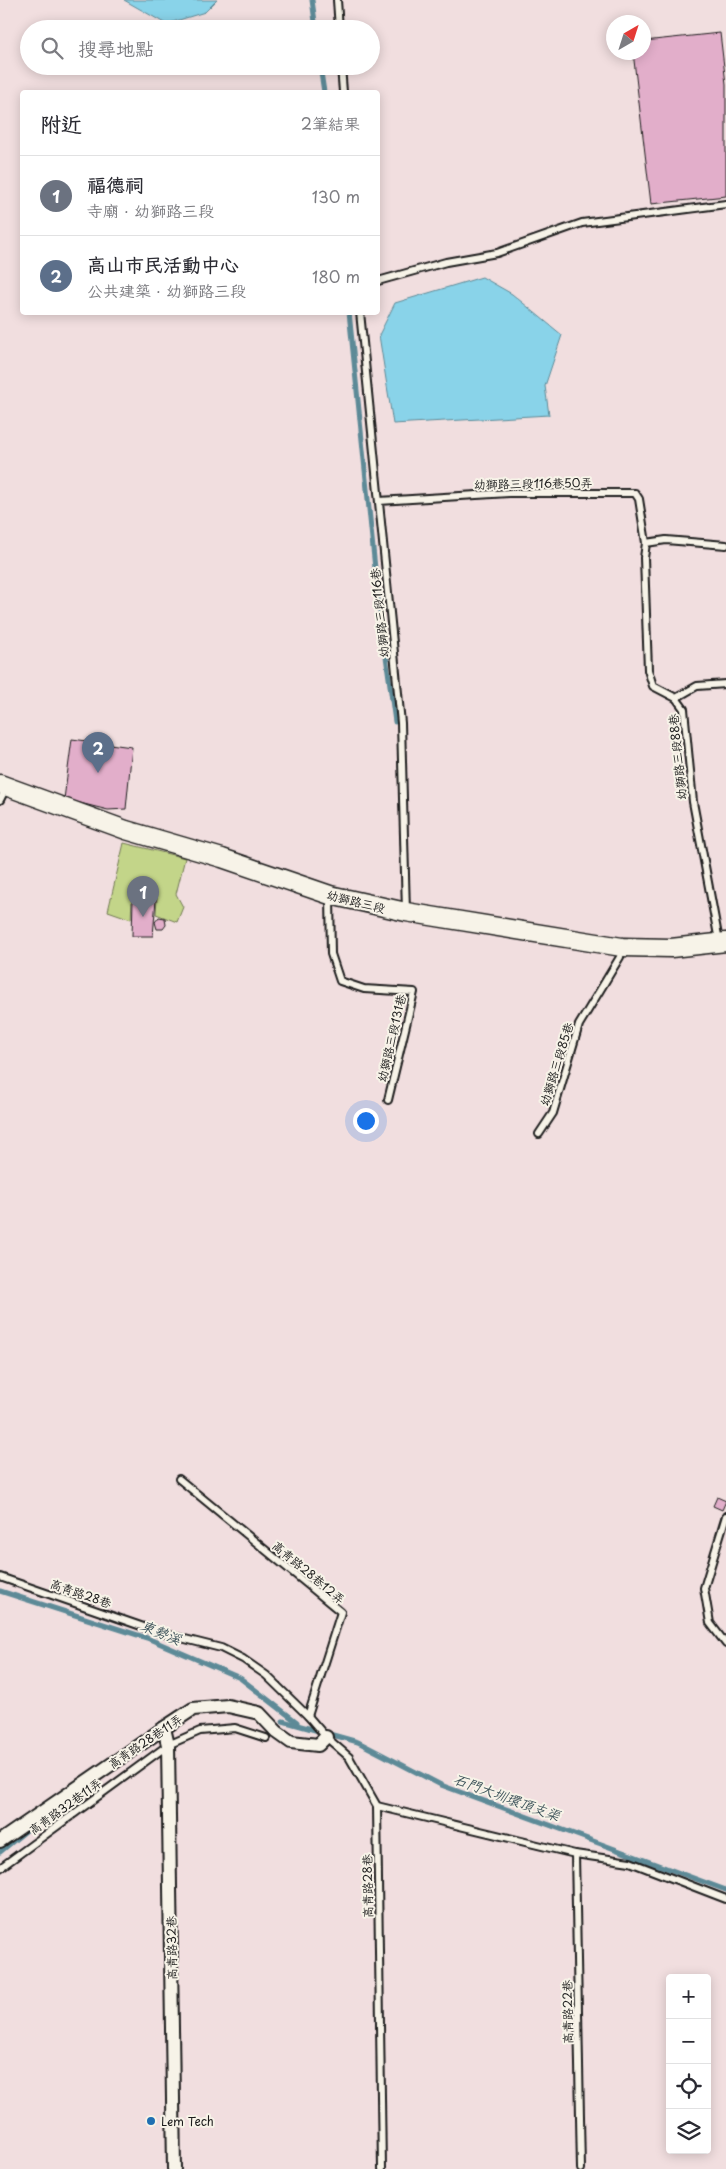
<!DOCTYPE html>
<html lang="zh-TW">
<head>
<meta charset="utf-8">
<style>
  body { margin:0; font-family:"Playpen Sans","LXGW WenKai TC",sans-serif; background:#f2f2f3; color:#2b2b33 }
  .controls { position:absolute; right:15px; bottom:15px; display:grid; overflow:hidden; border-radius:5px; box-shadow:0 2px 12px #0003 }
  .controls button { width:45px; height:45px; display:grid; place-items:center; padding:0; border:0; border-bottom:1px solid #e1e1e2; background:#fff; color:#2b2b33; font:25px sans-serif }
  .compass { position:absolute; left:606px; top:15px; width:45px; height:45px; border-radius:50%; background:#fff; box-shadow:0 2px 12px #0003; rotate:39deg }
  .you { position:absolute; left:365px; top:1120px; width:18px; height:18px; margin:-12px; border:4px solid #fff; border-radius:50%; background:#1a73e8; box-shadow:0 0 0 8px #1a73e833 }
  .badge { display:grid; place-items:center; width:32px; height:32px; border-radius:50%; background:#7c3aed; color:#fff; font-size:16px; font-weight:700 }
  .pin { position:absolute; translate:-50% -41px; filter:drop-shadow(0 1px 2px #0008) }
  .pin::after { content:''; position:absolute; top:26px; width:18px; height:15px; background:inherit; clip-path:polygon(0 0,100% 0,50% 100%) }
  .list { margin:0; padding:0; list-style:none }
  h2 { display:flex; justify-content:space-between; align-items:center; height:65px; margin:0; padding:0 20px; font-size:21px }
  h2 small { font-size:16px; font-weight:400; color:#7c7c81 }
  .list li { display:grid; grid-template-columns:32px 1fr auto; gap:15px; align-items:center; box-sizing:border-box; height:80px; padding:0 20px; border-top:1px solid #e1e1e2 }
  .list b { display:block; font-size:19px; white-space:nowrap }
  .list p { margin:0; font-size:16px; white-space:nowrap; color:#7c7c81 }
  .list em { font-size:16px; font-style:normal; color:#7c7c81 }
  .icon { flex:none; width:28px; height:28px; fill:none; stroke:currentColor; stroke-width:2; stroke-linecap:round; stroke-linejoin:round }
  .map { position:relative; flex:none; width:726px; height:2169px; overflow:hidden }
  .search { position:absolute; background:#fff; box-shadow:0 2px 12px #0003; left:20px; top:20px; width:360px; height:55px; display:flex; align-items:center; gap:12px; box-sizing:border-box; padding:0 18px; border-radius:28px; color:#7c7c81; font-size:19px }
  .panel { position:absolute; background:#fff; box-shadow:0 2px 12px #0003; left:20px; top:90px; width:360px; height:225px; border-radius:5px }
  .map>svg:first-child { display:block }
</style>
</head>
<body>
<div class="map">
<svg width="726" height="2169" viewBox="0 0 726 2169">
  <rect width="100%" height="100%" fill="#f1dedf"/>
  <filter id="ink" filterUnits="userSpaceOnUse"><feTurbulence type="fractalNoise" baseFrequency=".02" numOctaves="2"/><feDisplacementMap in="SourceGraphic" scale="10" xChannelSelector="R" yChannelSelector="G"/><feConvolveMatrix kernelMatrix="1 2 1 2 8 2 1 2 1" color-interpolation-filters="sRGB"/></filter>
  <g filter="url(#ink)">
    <path fill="#c3d589" stroke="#707852" d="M124,843L185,858L176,894L183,907L177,922L156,914L157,898H132L131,919L108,911Z"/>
    <g fill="#89d3e9" stroke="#5d8a97">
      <path d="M124,0H217L205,12L166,24Z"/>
      <path d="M482,277L512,294L562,335L545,386L549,415L393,424L379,335L395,303Z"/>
    </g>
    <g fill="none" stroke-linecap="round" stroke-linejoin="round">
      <g stroke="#5d8a97" stroke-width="5">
        <path d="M312,0L316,29"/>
        <path d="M320,66L324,92"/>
        <path d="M349,312L378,598L395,722"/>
        <path d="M0,1591L147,1638L240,1678L297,1722"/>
        <path d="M283,1721L358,1742L441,1785L726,1890"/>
        <path d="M0,1852L34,1824"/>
      </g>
    </g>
    <g fill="#e2aeca" stroke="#1c1c1c">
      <path d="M720,33L726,84V196L651,204L633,52H644V41Z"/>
      <path d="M72,739L132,747L126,809L108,810L64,799Z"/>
      <path d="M133,899H156L153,936H132Z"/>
      <path d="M159,917L165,918L166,925L163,929H157L155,922Z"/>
      <path d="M717,1497L726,1501L722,1510L713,1506Z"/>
    </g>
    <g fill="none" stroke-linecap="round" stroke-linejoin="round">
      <g stroke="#1c1c1c" stroke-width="10">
        <g id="lane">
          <path d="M337,0L339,29"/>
          <path d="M341,66L343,92"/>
          <path d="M378,281L446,262L497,253L582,223L726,204"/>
          <path d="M360,312L401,723L406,912"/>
          <path d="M379,501L509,493H635L639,499L646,543"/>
          <path d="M676,698L697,686L726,684"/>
          <path d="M0,800L6,788"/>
          <path d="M330,897L331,954L340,981L364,989L414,992L388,1100"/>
          <path d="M719,941L693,802L684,709L676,698L653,686L648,670L644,558L646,543L666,540L726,545"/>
          <path d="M539,1134L553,1113L579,1025L620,957L622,947"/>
          <path d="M179,1479L341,1612L308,1716"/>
          <path d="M726,1516L704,1588L710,1623L726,1644"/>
          <path d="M0,1577L161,1633L221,1648L243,1659L266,1675L308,1716L326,1737L349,1757L377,1806"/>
          <path d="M575,1854L581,2169"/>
          <path d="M0,1868L168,1745L200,1731L235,1728L266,1738"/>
          <path d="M382,2169L377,1806L575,1854L630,1862L726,1899"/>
        </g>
      </g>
      <g stroke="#1c1c1c" stroke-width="16">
        <g id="street">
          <path d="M164,1728L168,1745L174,2169"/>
          <path d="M0,1841L164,1728L193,1709L228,1706L259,1713L277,1732L291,1742L318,1745L326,1737"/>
        </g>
      </g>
      <g stroke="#1c1c1c" stroke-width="21">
        <path id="secondary" d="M0,784L126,830L222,858L330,895L406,912L622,947L671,948L726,942"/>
      </g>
      <use href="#lane" stroke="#f7f3e8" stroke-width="6"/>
      <use href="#street" stroke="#f7f3e8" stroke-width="12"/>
      <use href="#secondary" stroke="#f7f3e8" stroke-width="18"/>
    </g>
  </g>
  <circle fill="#1f6fb2" stroke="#f7f3e8" stroke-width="2" cx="151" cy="2121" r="5"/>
  <g text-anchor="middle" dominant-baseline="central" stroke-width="4" stroke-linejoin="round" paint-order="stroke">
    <g font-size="12" fill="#1c1c1c" stroke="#f7f3e8">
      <text transform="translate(533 483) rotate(-1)">幼獅路三段116巷50弄</text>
      <text transform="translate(379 613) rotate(-96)">幼獅路三段116巷</text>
      <text transform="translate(677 757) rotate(-96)">幼獅路三段88巷</text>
      <text transform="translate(356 901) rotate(14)">幼獅路三段</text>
      <text transform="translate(391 1038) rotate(-77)">幼獅路三段131巷</text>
      <text transform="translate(556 1064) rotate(-73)">幼獅路三段85巷</text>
      <text transform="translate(309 1572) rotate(40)">高青路28巷12弄</text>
      <text transform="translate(81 1593) rotate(19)">高青路28巷</text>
      <text transform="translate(145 1741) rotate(-34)">高青路28巷11弄</text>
      <text transform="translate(65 1806) rotate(-36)">高青路32巷11弄</text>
      <text transform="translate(367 1886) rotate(-91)">高青路28巷</text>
      <text transform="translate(171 1948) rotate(-91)">高青路32巷</text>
      <text transform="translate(567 2012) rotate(-91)">高青路22巷</text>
    </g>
    <g font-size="12" fill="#1c1c1c" stroke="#f7f3e8" text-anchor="start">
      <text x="161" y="2121">Lem Tech</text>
    </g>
    <g font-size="14" font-style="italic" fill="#3d535a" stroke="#f7f3e8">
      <text transform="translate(161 1632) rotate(22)">東勢溪</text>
      <text transform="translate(507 1797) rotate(20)">石門大圳環頂支渠</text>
    </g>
  </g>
</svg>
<div class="controls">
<button>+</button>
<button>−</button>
<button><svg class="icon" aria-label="locate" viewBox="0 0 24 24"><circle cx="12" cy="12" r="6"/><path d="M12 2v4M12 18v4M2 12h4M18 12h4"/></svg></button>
<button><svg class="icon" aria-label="layers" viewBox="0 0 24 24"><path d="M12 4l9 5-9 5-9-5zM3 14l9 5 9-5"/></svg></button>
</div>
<svg class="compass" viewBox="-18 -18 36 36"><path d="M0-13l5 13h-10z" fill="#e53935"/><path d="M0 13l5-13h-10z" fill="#7c7c81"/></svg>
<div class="you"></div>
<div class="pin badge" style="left:143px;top:917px;background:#6b7280">1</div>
<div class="pin badge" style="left:98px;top:773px;background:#5c6f8a">2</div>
<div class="search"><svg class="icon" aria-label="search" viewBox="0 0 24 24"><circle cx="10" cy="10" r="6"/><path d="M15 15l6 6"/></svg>搜尋地點</div>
<section class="panel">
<h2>附近<small>2筆結果</small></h2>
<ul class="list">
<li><span class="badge" style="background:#6b7280">1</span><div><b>福德祠</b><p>寺廟 · 幼獅路三段</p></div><em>130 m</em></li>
<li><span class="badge" style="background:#5c6f8a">2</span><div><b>高山市民活動中心</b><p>公共建築 · 幼獅路三段</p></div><em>180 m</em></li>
</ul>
</section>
</div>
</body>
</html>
